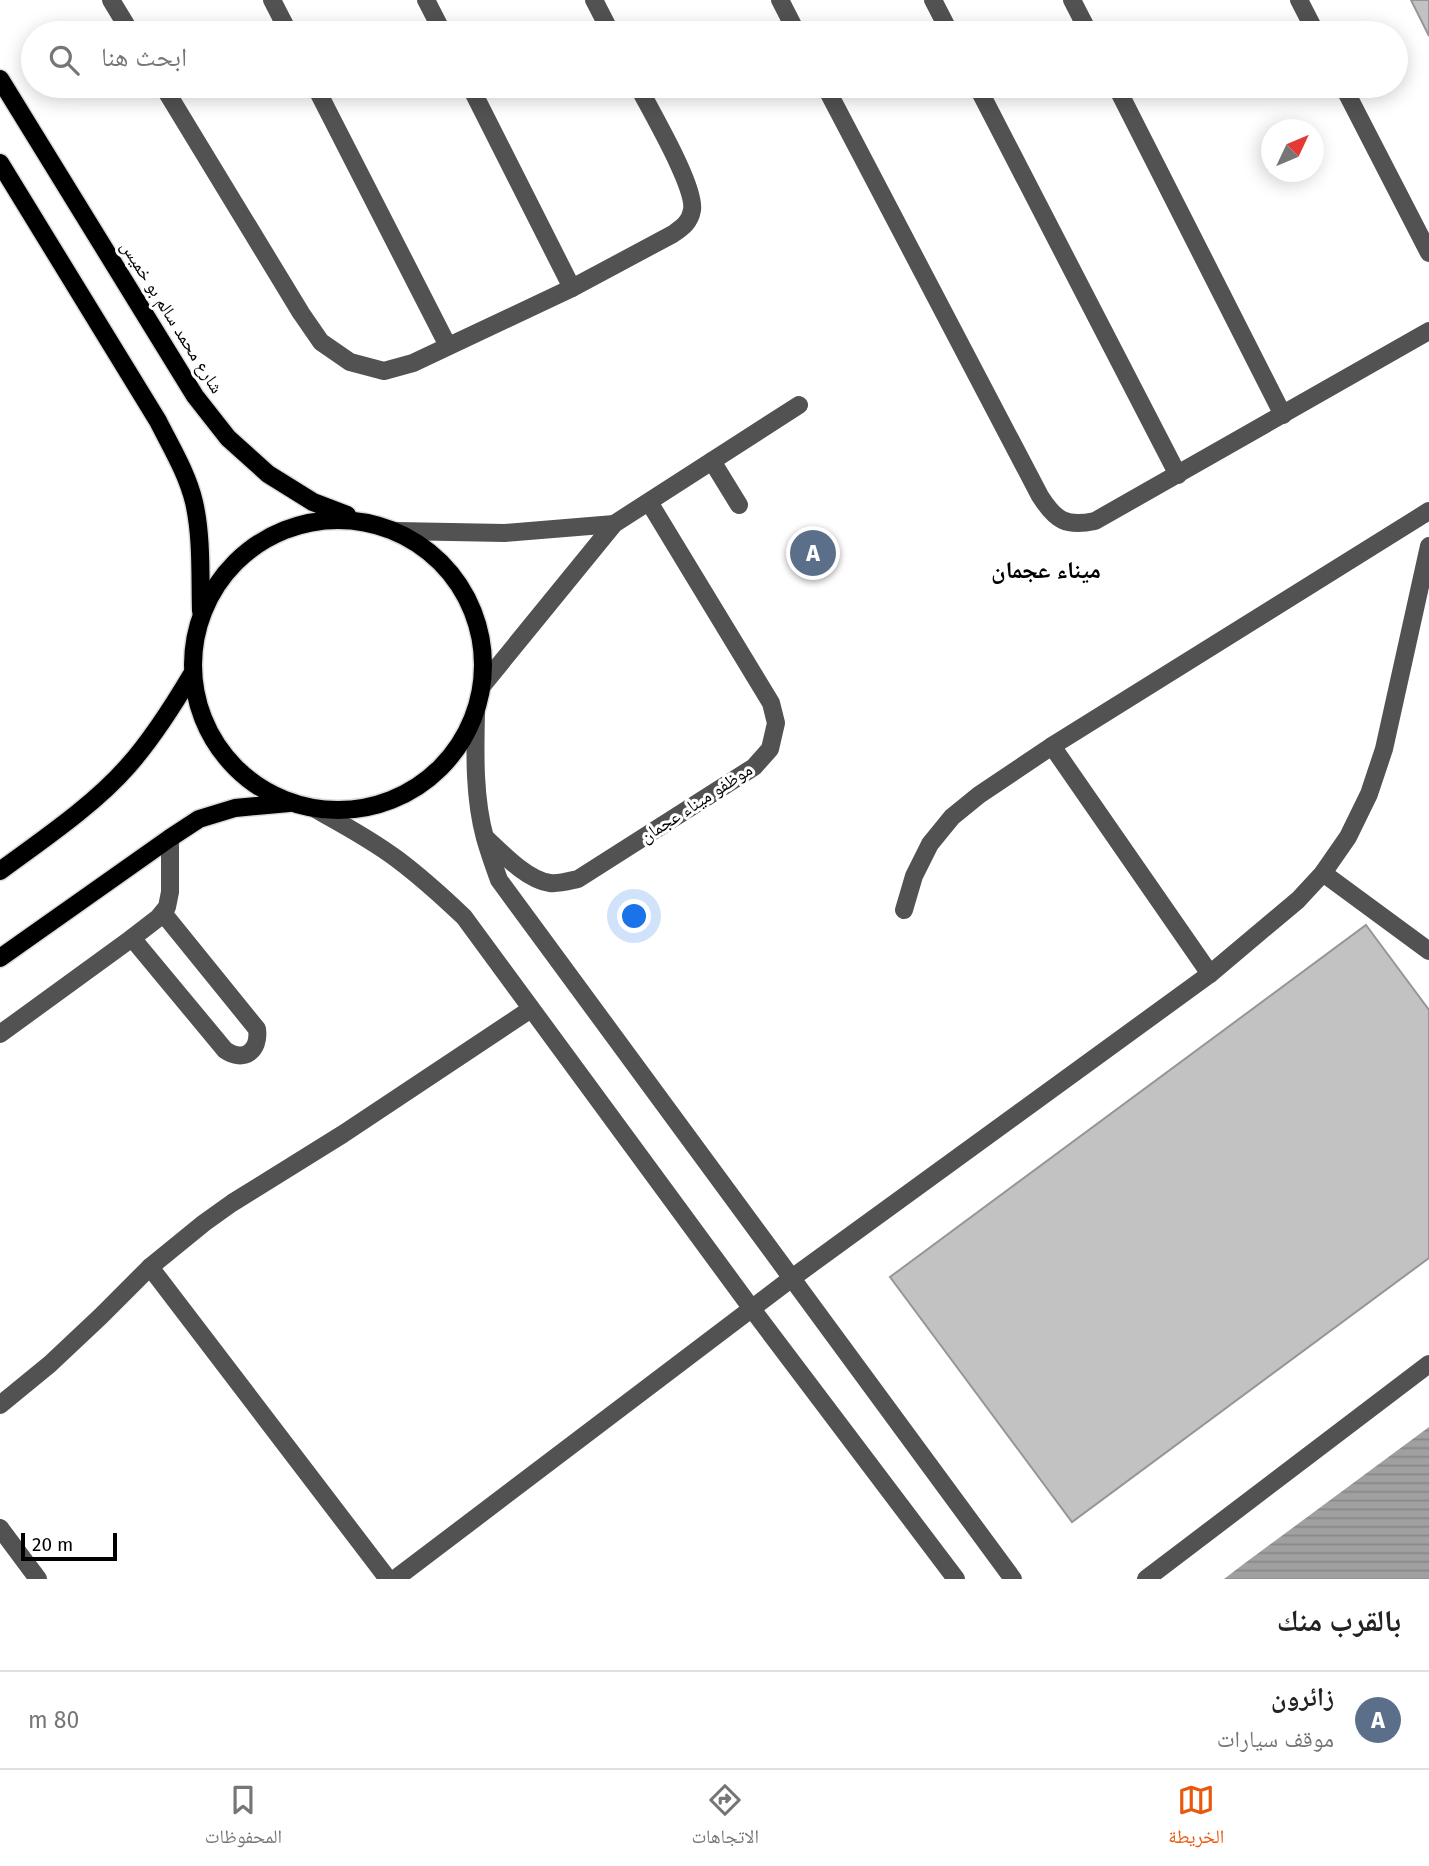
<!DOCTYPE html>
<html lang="ar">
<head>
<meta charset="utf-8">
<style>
  body { margin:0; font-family:"Fira Sans","Noto Naskh Arabic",sans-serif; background:#f6f6f6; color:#222; direction:rtl }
  .compass { position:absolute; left:1261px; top:119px; width:63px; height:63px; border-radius:50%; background:#fff; box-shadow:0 4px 18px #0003; rotate:46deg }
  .scale { position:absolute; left:21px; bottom:18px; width:96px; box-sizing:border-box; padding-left:7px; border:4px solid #000; border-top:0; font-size:19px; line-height:24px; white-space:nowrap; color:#000; -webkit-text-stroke:5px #fff; paint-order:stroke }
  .you { position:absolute; left:635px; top:917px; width:24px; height:24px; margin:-18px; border:5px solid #fff; border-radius:50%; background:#1a73e8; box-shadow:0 0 0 10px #1a73e833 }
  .badge { display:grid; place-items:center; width:46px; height:46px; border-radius:50%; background:#ea580c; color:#fff; font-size:23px; font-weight:700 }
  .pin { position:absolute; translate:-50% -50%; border:4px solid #fff; box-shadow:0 2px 7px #0006 }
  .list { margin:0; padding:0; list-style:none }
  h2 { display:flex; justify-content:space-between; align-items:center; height:91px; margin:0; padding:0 28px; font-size:30px }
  h2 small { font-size:23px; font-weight:400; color:#767676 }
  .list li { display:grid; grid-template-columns:46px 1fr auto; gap:21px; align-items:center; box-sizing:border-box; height:98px; padding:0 28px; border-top:2px solid #e0e0e0 }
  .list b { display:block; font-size:26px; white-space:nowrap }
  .list p { margin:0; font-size:23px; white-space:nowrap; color:#767676 }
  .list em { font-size:23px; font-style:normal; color:#767676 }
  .icon { flex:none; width:38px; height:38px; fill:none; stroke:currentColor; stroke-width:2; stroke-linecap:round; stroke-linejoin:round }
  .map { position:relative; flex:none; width:1429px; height:1579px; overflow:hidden; direction:ltr }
  .search { position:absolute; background:#fff; box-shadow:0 4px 18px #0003; left:21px; right:21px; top:21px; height:77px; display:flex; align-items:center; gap:18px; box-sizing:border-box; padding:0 24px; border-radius:38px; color:#767676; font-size:26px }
  .sheet { height:189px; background:#fff }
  nav { display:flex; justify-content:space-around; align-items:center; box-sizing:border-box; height:98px; border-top:2px solid #e0e0e0; background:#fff; font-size:19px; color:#767676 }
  nav a { display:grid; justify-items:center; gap:4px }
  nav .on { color:#ea580c }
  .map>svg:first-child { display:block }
</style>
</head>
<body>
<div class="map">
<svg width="1429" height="1579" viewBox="0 0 1429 1579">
  <defs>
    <pattern id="water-rules" width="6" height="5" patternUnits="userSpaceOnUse" patternTransform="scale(1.75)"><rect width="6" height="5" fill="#a0a0a0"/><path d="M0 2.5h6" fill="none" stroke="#888"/></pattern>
  </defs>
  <rect width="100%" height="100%" fill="#fff"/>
  <path fill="url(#water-rules)" d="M1429,1427V1579H1224L1241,1566Z"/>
  <g fill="#c2c2c2" stroke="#969696" stroke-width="2">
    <path d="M1411,0H1429V36Z"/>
    <path d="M1366,925L1429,1010V1258L1072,1522L890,1277Z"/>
  </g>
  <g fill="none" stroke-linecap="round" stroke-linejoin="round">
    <g stroke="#dbdbdb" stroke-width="21">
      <g id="major">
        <path d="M0,79L195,396L228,438L268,474L313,502L347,515"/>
        <path d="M0,163L158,421C171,447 187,473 194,502C202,537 200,575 201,611"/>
        <circle cx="338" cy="665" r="145"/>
        <path d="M0,871C42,840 94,805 128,766C153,738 173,706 192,674"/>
        <path d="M0,958L170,838L199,819L235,808L289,803"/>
      </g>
    </g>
    <g stroke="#525252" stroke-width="18">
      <path d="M111,0L131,33"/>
      <path d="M272,0L289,33"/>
      <path d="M426,0L443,33"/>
      <path d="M594,0L611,33"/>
      <path d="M780,0L797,33"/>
      <path d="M933,0L950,33"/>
      <path d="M1072,0L1089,33"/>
      <path d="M1299,0L1316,33"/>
      <path d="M163,86L301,313L321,342L350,362L384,371L413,363L572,288L673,234C683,227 690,222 692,210C696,187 650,110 638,86"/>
      <path d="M315,86L448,346"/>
      <path d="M470,86L572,288"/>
      <path d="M825,86L1040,496C1056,521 1066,527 1095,521L1429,331"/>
      <path d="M977,86L1178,475"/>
      <path d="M1116,86L1283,415"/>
      <path d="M1343,86L1429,253"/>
      <path d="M712,461L739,505"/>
      <path d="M396,531L505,533L614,524"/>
      <path d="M482,686L614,524L799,405"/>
      <path d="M476,713C475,754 474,798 485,838C489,852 494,866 499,880L1013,1579"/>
      <path d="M1052,746L1210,974"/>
      <path d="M317,810C344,825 372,840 397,859C421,877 443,897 464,917L752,1309L956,1579"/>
      <path d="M486,838C502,853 527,880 550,883C559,884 569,881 578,879L754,767L770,749L776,723L771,703L649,502"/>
      <path d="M1323,873L1429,951"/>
      <path d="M904,910L914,876L930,844L952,817L979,795L1052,746L1429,511"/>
      <path d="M132,938L225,1050C244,1063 260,1051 257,1029L163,913"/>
      <path d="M0,1034L132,938L158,918L167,907L170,892V838"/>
      <path d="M150,1267L388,1579"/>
      <path d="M0,1405L50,1364L101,1316L150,1267L204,1223L232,1203L343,1134L531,1009"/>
      <path d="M0,1528L38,1579"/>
      <path d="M395,1579L792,1278L1210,974L1298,900L1323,873L1348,837L1369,794L1384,749L1429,546"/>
      <path d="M1146,1579L1429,1364"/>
    </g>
    <use href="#major" stroke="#000" stroke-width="18"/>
  </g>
  <g text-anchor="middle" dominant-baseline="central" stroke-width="6" stroke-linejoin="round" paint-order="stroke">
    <g font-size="18" fill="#000" stroke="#fff">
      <text transform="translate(172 317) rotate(58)">شارع محمد سالم بو خميس</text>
      <text transform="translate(696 803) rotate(-33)">موظفو ميناء عجمان</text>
    </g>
    <g font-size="24" font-weight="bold" fill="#000" stroke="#fff">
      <text x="1046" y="570">ميناء عجمان</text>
    </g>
  </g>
</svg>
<svg class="compass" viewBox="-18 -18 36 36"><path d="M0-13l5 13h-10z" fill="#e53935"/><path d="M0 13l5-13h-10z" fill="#767676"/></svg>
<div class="scale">20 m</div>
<div class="you"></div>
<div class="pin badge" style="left:813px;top:553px;background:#5c6f8a">A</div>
<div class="search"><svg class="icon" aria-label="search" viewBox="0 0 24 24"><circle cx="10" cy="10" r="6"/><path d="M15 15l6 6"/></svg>ابحث هنا</div>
</div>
<section class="sheet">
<h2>بالقرب منك<small></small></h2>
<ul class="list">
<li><span class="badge" style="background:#5c6f8a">A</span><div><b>زائرون</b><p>موقف سيارات</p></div><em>80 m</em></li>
</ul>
</section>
<nav>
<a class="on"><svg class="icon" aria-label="map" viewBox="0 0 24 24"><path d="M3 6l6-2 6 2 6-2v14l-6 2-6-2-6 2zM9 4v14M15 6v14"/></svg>الخريطة</a>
<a><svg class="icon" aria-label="directions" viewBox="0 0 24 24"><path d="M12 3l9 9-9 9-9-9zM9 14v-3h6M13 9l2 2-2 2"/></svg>الاتجاهات</a>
<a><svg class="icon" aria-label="saved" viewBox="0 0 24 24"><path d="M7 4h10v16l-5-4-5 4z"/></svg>المحفوظات</a>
</nav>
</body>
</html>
